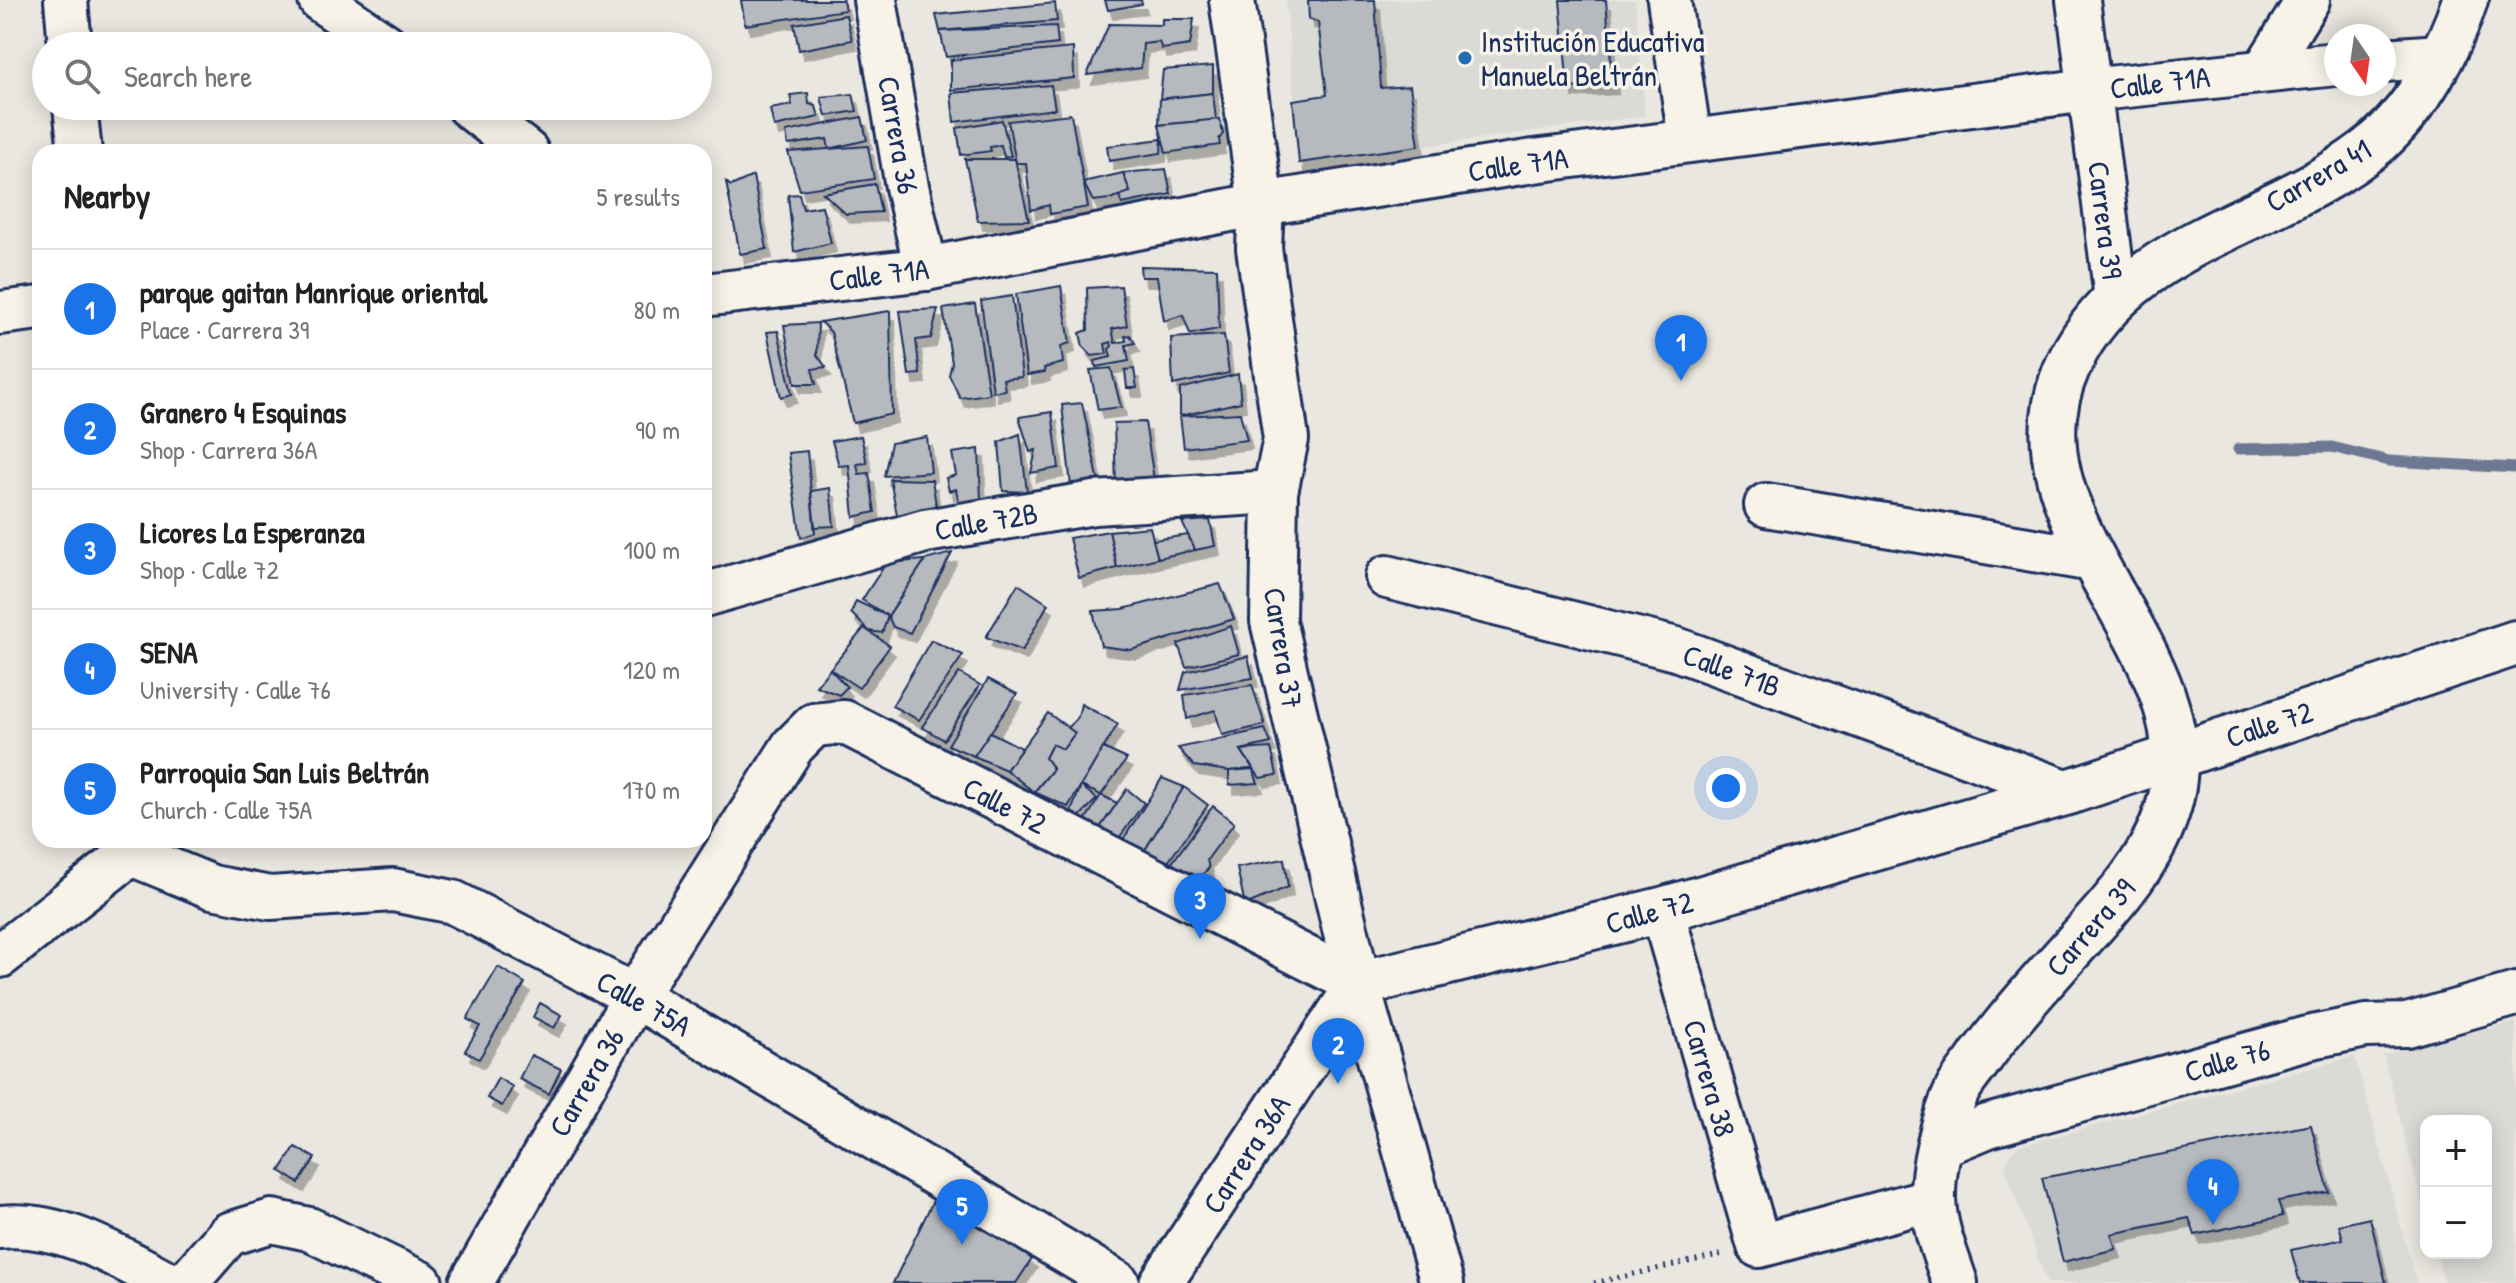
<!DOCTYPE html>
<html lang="en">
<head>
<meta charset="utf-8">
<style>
  body { margin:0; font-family:"Patrick Hand",sans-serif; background:#f2f2f2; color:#222 }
  .controls { position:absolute; right:24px; bottom:24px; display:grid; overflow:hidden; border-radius:16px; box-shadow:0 4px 20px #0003 }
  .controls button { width:72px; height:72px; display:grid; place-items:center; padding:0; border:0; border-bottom:2px solid #e0e0e0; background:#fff; color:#222; font:40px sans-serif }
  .compass { position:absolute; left:2324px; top:24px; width:72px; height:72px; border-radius:50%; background:#fff; box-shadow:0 4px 20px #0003; rotate:167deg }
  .you { position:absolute; left:1726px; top:788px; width:28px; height:28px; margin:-20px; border:6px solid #fff; border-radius:50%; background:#1a73e8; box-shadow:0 0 0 12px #1a73e833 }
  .badge { display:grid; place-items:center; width:52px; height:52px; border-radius:50%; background:#1a73e8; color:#fff; font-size:26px; font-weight:700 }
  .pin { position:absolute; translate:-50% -66px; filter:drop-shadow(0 2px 4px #0008) }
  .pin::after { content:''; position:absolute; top:42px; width:28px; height:24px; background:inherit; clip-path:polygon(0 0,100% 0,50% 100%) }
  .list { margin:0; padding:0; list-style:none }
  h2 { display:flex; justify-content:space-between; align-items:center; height:104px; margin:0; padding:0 32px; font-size:34px }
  h2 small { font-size:26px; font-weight:400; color:#767676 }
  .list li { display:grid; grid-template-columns:52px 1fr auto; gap:24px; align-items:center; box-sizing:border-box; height:120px; padding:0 32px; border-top:2px solid #e0e0e0 }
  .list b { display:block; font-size:30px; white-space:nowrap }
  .list p { margin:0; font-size:26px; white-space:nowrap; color:#767676 }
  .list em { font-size:26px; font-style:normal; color:#767676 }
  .icon { flex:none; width:44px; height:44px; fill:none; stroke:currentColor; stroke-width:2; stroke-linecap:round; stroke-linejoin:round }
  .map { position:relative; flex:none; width:2516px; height:1283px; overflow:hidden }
  .search { position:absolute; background:#fff; box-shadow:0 4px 20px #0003; left:32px; top:32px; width:680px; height:88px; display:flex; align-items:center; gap:20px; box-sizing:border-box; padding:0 28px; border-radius:44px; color:#767676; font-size:30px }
  .panel { position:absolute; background:#fff; box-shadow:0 4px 20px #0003; left:32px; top:144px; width:680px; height:704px; border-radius:24px }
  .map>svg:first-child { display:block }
</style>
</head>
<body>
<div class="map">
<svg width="2516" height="1283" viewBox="0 0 2516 1283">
  <defs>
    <filter id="shadow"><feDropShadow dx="5" dy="9" stdDeviation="0" flood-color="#0004"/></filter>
  </defs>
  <rect width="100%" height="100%" fill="#eae7e0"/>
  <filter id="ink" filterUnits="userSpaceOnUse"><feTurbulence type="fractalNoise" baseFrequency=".0125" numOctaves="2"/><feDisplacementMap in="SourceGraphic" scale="16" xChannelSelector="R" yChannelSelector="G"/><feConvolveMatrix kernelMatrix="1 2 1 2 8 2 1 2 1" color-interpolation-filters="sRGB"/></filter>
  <g filter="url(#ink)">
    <g fill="#dadad6">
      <path d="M1286,0H1635L1645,116L1299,163Z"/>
      <path d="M2516,1022V1283H2444L2436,1253H2486V1121H2426V1217L2383,1055Z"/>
      <path d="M2355,1056L2416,1283H2047L2005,1167L2010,1153L2019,1146Z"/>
    </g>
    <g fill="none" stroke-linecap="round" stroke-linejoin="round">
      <path stroke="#6d7892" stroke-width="11" d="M2238,449L2332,447L2389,461L2516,468"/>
    </g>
    <g fill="#b6babf" stroke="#1b2f5e" stroke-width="2" filter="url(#shadow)">
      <path d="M741,0H843L845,10L745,25Z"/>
      <path d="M1105,0H1141L1142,4L1108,10Z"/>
      <path d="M1308,0H1375L1381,88L1410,86L1419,146L1299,163L1293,100L1327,95L1318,22L1309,19Z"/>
      <path d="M1560,0H1606L1613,85L1568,88Z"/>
      <path d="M1055,3L1057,21L940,31L936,15Z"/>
      <path d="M846,15L852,40L799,50L794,24Z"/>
      <path d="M1162,19H1194L1190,45L1162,49L1159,42L1143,44L1141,68L1087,75L1109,24L1162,25Z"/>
      <path d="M1056,26L1058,44L946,57L940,31Z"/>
      <path d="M1073,48L1074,78L951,90V60Z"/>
      <path d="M1213,66V93L1160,99L1163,70Z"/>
      <path d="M1051,85L1055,109L954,122L951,93Z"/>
      <path d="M808,93L809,104L816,106L819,117L774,127L770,109L792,105L790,95Z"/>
      <path d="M1213,93L1216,120L1159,125L1160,99Z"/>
      <path d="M853,94L857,111L826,116L821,97Z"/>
      <path d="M1071,114L1088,207L1050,214L1049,205L1031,210L1026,163H1016L1008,121Z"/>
      <path d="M862,117L867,140L829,149L827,139L788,145L786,132Z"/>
      <path d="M1220,119L1223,134L1219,139L1220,145L1166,153L1159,125Z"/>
      <path d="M1002,120L1011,156L1004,157L1001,145L990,147L991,151L961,155L957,128Z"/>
      <path d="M1162,139L1161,153L1109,161L1107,146Z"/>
      <path d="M868,146L874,179L800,190L788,152Z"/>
      <path d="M965,159H1015L1029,220L978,221Z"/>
      <path d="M1166,169L1171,194L1122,204L1119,193L1130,192L1123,173Z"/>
      <path d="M1123,173L1130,192L1110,199L1093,201L1083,182Z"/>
      <path d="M753,176L767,249L740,254L726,182L731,186Z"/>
      <path d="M875,184L881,212L846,214L823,193Z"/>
      <path d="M799,194L803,209L822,206L831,243L794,252L788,195Z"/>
      <path d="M1140,266L1217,268L1219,329L1190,334L1183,315L1164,321L1157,277H1141Z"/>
      <path d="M1061,286L1070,343L1061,346L1063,363L1044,368L1045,372L1027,375L1016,294Z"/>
      <path d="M1121,286L1127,326L1112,329L1115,343L1126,341L1125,336L1130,335L1135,343L1126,345L1129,361L1096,367L1095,361L1111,357L1109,349L1112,346L1111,342L1105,344L1107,354L1092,356L1083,347L1080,333L1088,330L1087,288Z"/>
      <path d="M1012,296L1022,377L1003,379L1005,390L993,392L981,301Z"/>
      <path d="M975,304L989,394L960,398L949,375L952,363L943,309Z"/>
      <path d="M938,309L931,338L916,340L920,374L909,375L900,311Z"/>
      <path d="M890,311L892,414L853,423L831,332L820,322Z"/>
      <path d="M818,323L817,355L826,367L812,369L816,384H795L784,325Z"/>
      <path d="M778,331L792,394L781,397L767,332Z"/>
      <path d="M1224,335L1229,373L1173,385L1171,338Z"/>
      <path d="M1111,368L1121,407L1098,410L1090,370Z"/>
      <path d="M1134,369L1137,388H1127L1125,370Z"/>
      <path d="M1238,374L1241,402L1180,416V389Z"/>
      <path d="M1082,403L1100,487L1071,486L1062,405Z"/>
      <path d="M1052,412L1059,468L1031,473L1036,450L1030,452L1019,417Z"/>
      <path d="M1240,413L1247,440L1184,448L1180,416Z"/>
      <path d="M1145,422L1155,486H1116L1114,423Z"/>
      <path d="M1020,434L1027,492L1003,491L999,442Z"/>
      <path d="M861,436L867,463L857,464L859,474L869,473L875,512L854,517L849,465L839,466L832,441Z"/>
      <path d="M927,437L931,472L884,476L891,443Z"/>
      <path d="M979,449L981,501L959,504L956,489L949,491L946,478L956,475L952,453Z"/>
      <path d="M807,451L815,533L801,538L788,453Z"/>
      <path d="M890,479L932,480L937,511L897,515Z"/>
      <path d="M830,488L834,526L815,527L811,491Z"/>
      <path d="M1210,520L1215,546L1195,550L1182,522Z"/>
      <path d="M1150,527L1158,558L1117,568L1109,531Z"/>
      <path d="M1109,531L1117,568L1079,578L1069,538Z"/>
      <path d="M1188,535L1195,550L1158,558L1153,540Z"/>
      <path d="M952,553L910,633L893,627L888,616L925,560Z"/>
      <path d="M925,560L888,616L862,600L886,563Z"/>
      <path d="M1018,584L1048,604L1022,651L986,637Z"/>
      <path d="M1220,584L1234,619L1131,650L1101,646L1093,611L1123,609Z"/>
      <path d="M856,601L888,616L882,633L869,631L851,613Z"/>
      <path d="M1231,626L1239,654L1186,667L1178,644Z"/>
      <path d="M864,628L890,646L859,688L830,669Z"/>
      <path d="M931,640L963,655L919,720L892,706Z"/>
      <path d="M1248,656L1253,678L1180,690L1185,672Z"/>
      <path d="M830,669L847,687L839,695L816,686Z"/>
      <path d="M959,673L980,685L944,740L922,727Z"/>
      <path d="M988,679L1017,694L974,756L948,745Z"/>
      <path d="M1252,685L1265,725L1222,735L1215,710L1187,719L1184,695Z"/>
      <path d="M1081,704L1118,724L1068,807L1034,792L1053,769L1045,758L1052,744L1063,749L1075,733L1068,728L1078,717Z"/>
      <path d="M1048,713L1075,733L1063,749L1052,744L1045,758L1053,769L1034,792L1006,770Z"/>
      <path d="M1265,729L1271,743L1241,750L1253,769L1229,771L1194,766L1178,748Z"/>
      <path d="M990,732L1022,748L1006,770L974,756Z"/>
      <path d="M1103,748L1127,759L1101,795L1081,786Z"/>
      <path d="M1271,748L1277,775L1260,778L1241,750Z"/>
      <path d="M1253,769L1258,783L1229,785V771Z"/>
      <path d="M1162,778L1184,787L1143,853L1121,843Z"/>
      <path d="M1081,786L1097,799L1079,817L1071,812Z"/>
      <path d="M1184,787L1208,805L1166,865L1143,853Z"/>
      <path d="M1127,789L1144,803L1117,841L1099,829Z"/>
      <path d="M1101,795L1117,803L1099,829L1086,819Z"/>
      <path d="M1213,806L1234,823L1207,860L1209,868L1196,881L1169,867Z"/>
      <path d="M1284,859L1288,887L1245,905L1237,868Z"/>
      <path d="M498,967L525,983L479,1059L465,1051L480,1026L467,1019Z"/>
      <path d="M540,1003L562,1015L554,1028L533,1017Z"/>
      <path d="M531,1055L561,1069L549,1094L519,1079Z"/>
      <path d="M498,1078L513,1087L502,1106L487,1098Z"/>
      <path d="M2311,1125L2329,1192L2278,1201L2283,1216L2195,1235L2189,1218L2111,1234L2116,1249L2063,1262L2042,1178Z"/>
      <path d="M295,1147L315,1158L299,1183L280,1171Z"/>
      <path d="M936,1195L1032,1259L1016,1283H893Z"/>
      <path d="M2370,1218L2386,1283H2300L2291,1250L2343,1239L2339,1225Z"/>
    </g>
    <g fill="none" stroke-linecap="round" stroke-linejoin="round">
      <g stroke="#1b2f5e" stroke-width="48">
        <g id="street">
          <path d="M66,0L70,46"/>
          <path d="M320,0L387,46"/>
          <path d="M875,0L907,187L926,269"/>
          <path d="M1669,0L1690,140"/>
          <path d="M2078,0L2116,298"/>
          <path d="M2384,60L2440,56"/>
          <path d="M2265,69L2308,0"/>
          <path d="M75,106L80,152"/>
          <path d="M468,106L527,152"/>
          <path d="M704,295L926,269L1261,204L1534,161L2089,90L2336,64"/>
          <path d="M0,313L40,308"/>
          <path d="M1766,505L2093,560"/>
          <path d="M1387,577L1676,649L2068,792"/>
          <path d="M704,595L925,531L1094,503L1275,492"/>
          <path d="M129,853L212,887L270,898L393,890L453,902L635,996L1118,1283"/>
          <path d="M1662,910L1759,1246L1933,1199"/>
          <path d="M0,956L148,840"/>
          <path d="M1358,984L1442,1283"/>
          <path d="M1942,1145L1988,1126L2307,1038L2366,1026L2407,1025L2516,994"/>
          <path d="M0,1227C59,1220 117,1256 168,1283"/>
          <path d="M186,1283L229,1234L272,1221L309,1229L421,1283"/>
          <path d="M471,1283L635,996L793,746L814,725L844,722L1358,984"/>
          <path d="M1161,1283L1358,984"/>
        </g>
      </g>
      <g stroke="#1b2f5e" stroke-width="50">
        <g id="secondary">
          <path d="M1232,0L1261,204L1259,248L1286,439L1275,492L1273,621L1358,984L1662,910L2068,792L2516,643"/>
          <path d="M1955,1283C1946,1256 1934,1228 1933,1199C1932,1169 1944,1118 1957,1091C1963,1079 1973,1069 1980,1058C2014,1011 2054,968 2093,925C2126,889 2160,846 2171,797C2207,639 1983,513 2076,350C2142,234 2285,222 2379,141C2418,106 2449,50 2465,0"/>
        </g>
      </g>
      <path stroke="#1b2f5e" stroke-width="5" stroke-dasharray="2 6" stroke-linecap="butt" d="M1594,1283L1723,1254"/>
      <use href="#street" stroke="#f7f3e8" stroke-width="42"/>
      <use href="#secondary" stroke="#f7f3e8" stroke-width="44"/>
    </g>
  </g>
  <circle fill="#1f6fb2" stroke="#f7f3e8" stroke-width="3" cx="1465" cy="58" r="8"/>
  <g text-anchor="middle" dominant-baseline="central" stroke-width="7" stroke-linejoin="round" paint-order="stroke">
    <g font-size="30" fill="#1b2f5e" stroke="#f7f3e8" text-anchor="start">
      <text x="1481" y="41">Institución Educativa<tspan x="1481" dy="34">Manuela Beltrán</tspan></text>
    </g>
    <g font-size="30" fill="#1b2f5e" stroke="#f7f3e8">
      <text transform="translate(2160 82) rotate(-7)">Calle 71A</text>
      <text transform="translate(899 135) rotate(80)">Carrera 36</text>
      <text transform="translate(1518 164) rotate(-8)">Calle 71A</text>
      <text transform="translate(2318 175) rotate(-30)">Carrera 41</text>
      <text transform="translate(2106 220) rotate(83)">Carrera 39</text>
      <text transform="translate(879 274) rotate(-7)">Calle 71A</text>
      <text transform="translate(986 521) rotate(-10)">Calle 72B</text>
      <text transform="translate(1284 648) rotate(81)">Carrera 37</text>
      <text transform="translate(1732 670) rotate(20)">Calle 71B</text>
      <text transform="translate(2269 724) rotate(-18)">Calle 72</text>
      <text transform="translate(1005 805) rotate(27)">Calle 72</text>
      <text transform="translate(1649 912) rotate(-15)">Calle 72</text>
      <text transform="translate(2090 927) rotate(-49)">Carrera 39</text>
      <text transform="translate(644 1003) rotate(29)">Calle 75A</text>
      <text transform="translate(2227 1060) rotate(-16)">Calle 76</text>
      <text transform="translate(1710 1078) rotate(74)">Carrera 38</text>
      <text transform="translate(586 1082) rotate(-60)">Carrera 36</text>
      <text transform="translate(1246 1154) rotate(-57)">Carrera 36A</text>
    </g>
  </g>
</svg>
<div class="controls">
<button>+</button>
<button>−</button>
</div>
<svg class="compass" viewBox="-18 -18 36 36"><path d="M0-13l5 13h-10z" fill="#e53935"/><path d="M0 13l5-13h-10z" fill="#767676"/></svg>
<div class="you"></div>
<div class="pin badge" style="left:1681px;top:381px">1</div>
<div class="pin badge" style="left:1338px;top:1084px">2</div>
<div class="pin badge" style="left:1200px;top:939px">3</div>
<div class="pin badge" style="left:2213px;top:1225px">4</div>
<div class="pin badge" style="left:962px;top:1245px">5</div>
<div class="search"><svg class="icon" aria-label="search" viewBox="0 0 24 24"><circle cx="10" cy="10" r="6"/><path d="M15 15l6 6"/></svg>Search here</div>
<section class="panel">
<h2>Nearby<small>5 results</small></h2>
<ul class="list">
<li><span class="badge">1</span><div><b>parque gaitan Manrique oriental</b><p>Place · Carrera 39</p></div><em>80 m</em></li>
<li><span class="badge">2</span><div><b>Granero 4 Esquinas</b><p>Shop · Carrera 36A</p></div><em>90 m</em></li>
<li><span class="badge">3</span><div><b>Licores La Esperanza</b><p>Shop · Calle 72</p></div><em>100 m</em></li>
<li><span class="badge">4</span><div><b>SENA</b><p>University · Calle 76</p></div><em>120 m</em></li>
<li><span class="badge">5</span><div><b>Parroquia San Luis Beltrán</b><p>Church · Calle 75A</p></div><em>170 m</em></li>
</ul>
</section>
</div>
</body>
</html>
